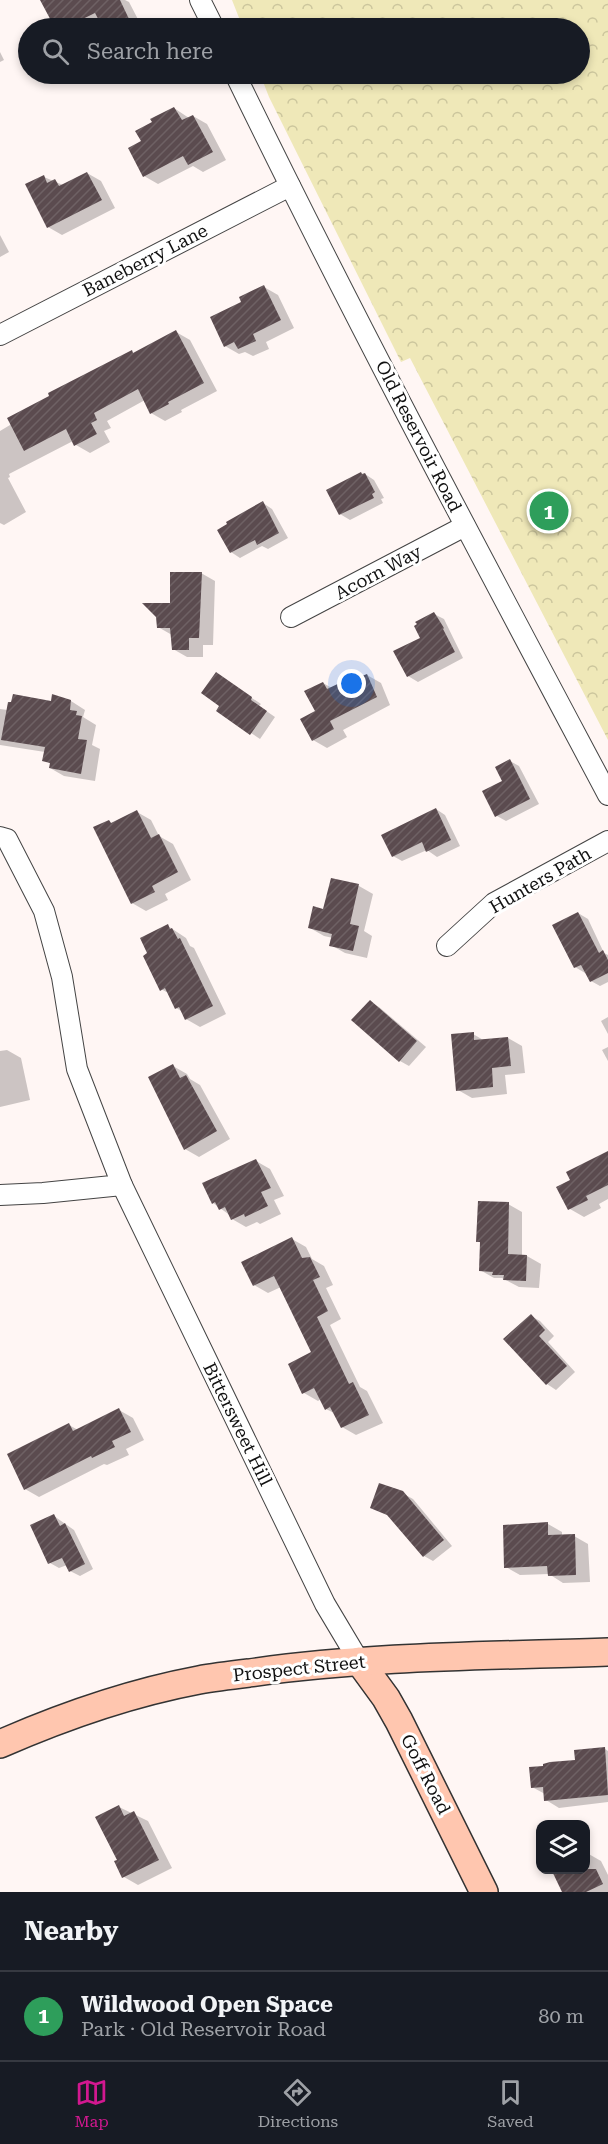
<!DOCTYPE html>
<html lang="en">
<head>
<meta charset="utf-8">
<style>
  body { margin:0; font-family:"Roboto Serif",serif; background:#242831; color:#f1f3f6 }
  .controls { position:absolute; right:18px; bottom:18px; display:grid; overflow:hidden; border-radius:12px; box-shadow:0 3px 9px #0003 }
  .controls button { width:54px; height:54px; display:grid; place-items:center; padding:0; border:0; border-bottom:2px solid #363941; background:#171b24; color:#f1f3f6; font:30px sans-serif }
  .you { position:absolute; left:352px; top:684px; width:21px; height:21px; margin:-15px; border:4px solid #fff; border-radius:50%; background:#1a73e8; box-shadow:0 0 0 9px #1a73e833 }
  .badge { display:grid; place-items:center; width:39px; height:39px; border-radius:50%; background:#d21890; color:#fff; font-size:20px; font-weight:700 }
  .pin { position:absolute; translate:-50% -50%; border:3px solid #fff; box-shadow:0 2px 6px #0006 }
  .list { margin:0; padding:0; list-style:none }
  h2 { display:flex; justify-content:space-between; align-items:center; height:78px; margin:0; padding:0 24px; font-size:26px }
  h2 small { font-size:20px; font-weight:400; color:#9ea1a6 }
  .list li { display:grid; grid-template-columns:39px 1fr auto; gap:18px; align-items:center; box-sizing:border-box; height:90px; padding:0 24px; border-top:2px solid #363941 }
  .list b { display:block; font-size:22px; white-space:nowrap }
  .list p { margin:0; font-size:20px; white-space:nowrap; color:#9ea1a6 }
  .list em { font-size:20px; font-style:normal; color:#9ea1a6 }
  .icon { flex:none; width:33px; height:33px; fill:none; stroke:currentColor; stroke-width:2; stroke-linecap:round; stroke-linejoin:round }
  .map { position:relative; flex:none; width:608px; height:1892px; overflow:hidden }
  .search { position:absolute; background:#171b24; box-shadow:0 3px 9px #0003; left:18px; right:18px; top:18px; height:66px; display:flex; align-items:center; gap:15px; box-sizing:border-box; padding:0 21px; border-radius:33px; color:#9ea1a6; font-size:22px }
  .sheet { height:168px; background:#171b24 }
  nav { display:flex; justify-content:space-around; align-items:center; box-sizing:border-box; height:84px; border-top:2px solid #363941; background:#171b24; font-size:16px; color:#9ea1a6 }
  nav a { display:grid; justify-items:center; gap:3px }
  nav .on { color:#d21890 }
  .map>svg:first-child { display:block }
</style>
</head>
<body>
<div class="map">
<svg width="608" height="1892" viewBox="0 0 608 1892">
  <defs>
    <pattern id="park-crowns" width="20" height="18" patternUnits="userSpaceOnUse" patternTransform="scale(1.5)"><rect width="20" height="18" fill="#efe8b8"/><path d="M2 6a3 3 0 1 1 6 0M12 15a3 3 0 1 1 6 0" fill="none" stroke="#ccc69d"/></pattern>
    <pattern id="building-hatch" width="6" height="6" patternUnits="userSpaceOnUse" patternTransform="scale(1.5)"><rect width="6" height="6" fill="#5b4b4f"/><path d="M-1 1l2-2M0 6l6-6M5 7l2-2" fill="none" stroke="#6e6164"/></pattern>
  </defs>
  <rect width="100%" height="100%" fill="#fff6f4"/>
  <path fill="url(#park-crowns)" d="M232,0H608V740L410,358L401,362L269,97L260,74H580V28H243Z"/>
  <g fill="#0003">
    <path d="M45,0H125L129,2L142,27L104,28L102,24L92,28H57L44,5Z"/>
    <path d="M0,52L4,60L0,62Z"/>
    <path d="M174,108L189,118L193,116L207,124L226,160L203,172L193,166L158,184L144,176L143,142Z"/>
    <path d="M87,173L101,181L115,208L62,235L48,227L44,177L63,185Z"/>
    <path d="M0,235L9,252L0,257Z"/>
    <path d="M264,287L278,295L294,328L266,342L269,349L253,356L245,352L239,354L225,346L243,303Z"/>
    <path d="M176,332L190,340L217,391L181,410L182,412L165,421L151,413L145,400L107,421L111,428L104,431L110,442L90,453L76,445L73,441L9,474L10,477L8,478L26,512L4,525L0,523V431L132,352L135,354Z"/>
    <path d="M365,474L374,480L384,498L381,499L383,503L350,520L340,514L328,491Z"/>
    <path d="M263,503L272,509L288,538L268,549L262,546L240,558L231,552Z"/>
    <path d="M201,573L215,581L213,645H203V657H187L173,649L172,635L158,627Z"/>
    <path d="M434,614L444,619L463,658L418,682L408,676L395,652L422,638Z"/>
    <path d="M361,675L364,677L367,675L381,683L390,705L343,730L347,737L327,748L313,740L323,683L332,688Z"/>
    <path d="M225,680L261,704L259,706L275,717L260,739L251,733L222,706Z"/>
    <path d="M71,701L85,710L83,717L96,725L92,745L100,749L95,781L64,776L50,768L51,764L44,760L45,752L0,745V709L8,710Z"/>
    <path d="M510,761L519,766L539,804L506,821L497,816Z"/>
    <path d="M436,809L445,815L460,846L437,857L427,850L402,861L393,856Z"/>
    <path d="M137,812L151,820L159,836L173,844L191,880L165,894L168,900L146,911L132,903L109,822L113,824Z"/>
    <path d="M332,880L359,886L373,894L364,931L372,936L367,958L345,953L331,945L333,938L324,936L310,928L324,911Z"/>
    <path d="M578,913L588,919L604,953L608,955V982L600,986L591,981L586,972L585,973L575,967Z"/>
    <path d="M168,926L186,938L190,946L194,948L226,1014L200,1027L186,1019L183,1012L176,1008L170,994L161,989Z"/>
    <path d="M370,1002L379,1007L426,1047L409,1066L400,1061Z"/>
    <path d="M608,1017V1034L601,1021Z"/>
    <path d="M473,1034L485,1041L508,1038L522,1046L525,1073L505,1075L507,1094L472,1098L458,1090Z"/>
    <path d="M608,1047V1061L602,1050Z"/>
    <path d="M7,1050L21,1058L30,1100L0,1107V1051Z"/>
    <path d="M173,1066L187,1074L190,1079L200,1085L230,1139L199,1157L185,1149Z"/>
    <path d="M608,1152V1199L599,1204L601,1208L584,1217L570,1209L572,1180Z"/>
    <path d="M256,1161L270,1169L284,1196L274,1200L281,1214L260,1224L257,1222L246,1227L232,1219L231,1216L213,1203Z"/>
    <path d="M508,1204L522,1212V1256H527L541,1264L539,1288L519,1287L502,1278H494L480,1270L482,1244L478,1241Z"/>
    <path d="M292,1239L306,1247L312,1259L324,1266L333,1285L326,1288L341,1319L330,1325L360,1387L367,1391L383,1423L356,1435L342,1427L336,1414L326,1409L321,1399L318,1401L304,1393L313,1353L281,1287L268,1293L254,1285Z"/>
    <path d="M531,1316L540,1321L554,1336L548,1342L575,1372L556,1390L547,1384Z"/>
    <path d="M119,1410L133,1418L144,1440L126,1449L129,1455L107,1465L104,1464L39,1497L25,1489L69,1425L78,1430Z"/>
    <path d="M402,1493L413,1499L452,1546L433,1561L424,1556L391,1516L372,1508Z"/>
    <path d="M54,1516L74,1530L93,1569L80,1576L70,1571L67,1565L59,1568L50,1563Z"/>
    <path d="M548,1524L562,1532V1536H574L588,1544L590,1582L563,1583L549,1574L520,1575L506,1567Z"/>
    <path d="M605,1749L608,1751V1802L559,1808L546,1800L545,1794L532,1787L577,1761Z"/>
    <path d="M119,1807L148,1821L172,1868L138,1885L124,1877L116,1862L119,1860Z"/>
    <path d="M587,1853L601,1861L608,1875V1892H563L586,1870V1854Z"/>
  </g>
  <g fill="url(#building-hatch)">
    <path d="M40,0H120L129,19L111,28H103L95,13L64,28H55Z"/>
    <path d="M174,107L182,120L193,115L213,152L188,165L183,156L143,177L128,148L141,141L135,131L152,122L150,119Z"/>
    <path d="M87,172L102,200L47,228L25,184L44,175L47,183L55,179L59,186Z"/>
    <path d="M264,285L281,320L253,334L256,341L238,349L234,342L224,347L210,317L241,302L239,297Z"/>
    <path d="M176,330L204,383L168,402L169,404L150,414L138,389L94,413L97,420L91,423L97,434L74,446L66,429L24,451L7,418L49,396L48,393L132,350L133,353Z"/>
    <path d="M361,472L362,474L365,473L375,492L372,494L374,498L339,515L326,490Z"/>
    <path d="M263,501L279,533L257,545L255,540L230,553L217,530L227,524L226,522Z"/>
    <path d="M170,572H202L199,638H189V650H172L170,628H157L156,617L142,603H170Z"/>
    <path d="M434,612L444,628L443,629L455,652L407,677L393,651L420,638L414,626L417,624L415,622Z"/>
    <path d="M216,672L252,697L251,700L267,711L250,735L216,711L219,706L201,693Z"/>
    <path d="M361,673L362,676L367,674L377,697L330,721L334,729L312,741L300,719L315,711L304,691L323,682L327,689Z"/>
    <path d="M13,694L51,701L52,694L71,700L70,710L77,711L76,715L82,716L78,739L87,740L81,774L49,768L50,763L42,761L45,747L1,740L8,702H11Z"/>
    <path d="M510,759L530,799L495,817L482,791L502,781L495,767Z"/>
    <path d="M436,808L451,840L426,852L422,842L392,857L381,835Z"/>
    <path d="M137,810L151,838L159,834L178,872L152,886L155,892L131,904L93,827L109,820L111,823Z"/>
    <path d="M331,878L359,884L350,924L359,926L353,951L329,946L332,934L308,928L313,906L323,909Z"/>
    <path d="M578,912L599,953L603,950L608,960V973L590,982L581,965L574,968L552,925Z"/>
    <path d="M168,924L170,929L172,928L178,939L180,938L213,1006L185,1020L179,1007L175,1009L165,988L160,991L143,956L147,953L140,938Z"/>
    <path d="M370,1000L417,1041L399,1062L351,1020Z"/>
    <path d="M474,1032V1040L508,1037L511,1066L492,1068L493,1087L456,1091L451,1034Z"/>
    <path d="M173,1064L180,1078L186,1075L217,1131L184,1150L148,1077Z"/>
    <path d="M608,1151V1185L586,1196L588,1200L568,1210L556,1187L570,1180L566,1172Z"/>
    <path d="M256,1159L271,1188L261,1192L268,1206L245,1217L244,1214L231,1220L225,1207L219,1210L215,1202L212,1204L202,1183Z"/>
    <path d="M478,1201L509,1202L508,1254L527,1255L526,1281L503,1280L504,1275H492L493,1272L479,1271L480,1242H476Z"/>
    <path d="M292,1237L302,1258L310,1257L320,1277L313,1280L328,1311L317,1317L349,1384L353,1382L369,1415L341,1428L330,1407L325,1410L314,1388L302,1394L288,1364L311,1352L274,1276L253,1286L241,1262Z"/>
    <path d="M531,1314L545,1330L539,1336L567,1366L546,1385L503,1339Z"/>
    <path d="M119,1408L131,1432L112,1441L115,1447L92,1458L91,1456L24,1490L7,1454L69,1423L73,1431Z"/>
    <path d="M379,1483L403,1491L444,1540L423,1557L387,1515L370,1508Z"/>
    <path d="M54,1514L60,1526L65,1523L85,1564L69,1572L62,1558L48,1564L30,1525Z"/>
    <path d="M548,1522V1535L575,1534L576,1575L548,1576L547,1566L504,1568L503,1525Z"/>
    <path d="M605,1747L608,1795L544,1801L543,1787L531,1788L529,1767L543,1766V1764L550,1762L575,1760L574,1750Z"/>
    <path d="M119,1805L124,1816L134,1811L159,1860L122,1878L114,1861L117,1860L95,1817Z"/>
    <path d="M551,1869H596L603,1884L586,1892H562Z"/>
  </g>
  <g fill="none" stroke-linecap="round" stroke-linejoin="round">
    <g stroke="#444" stroke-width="22">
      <g id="street">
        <path d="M200,0L214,28"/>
        <path d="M235,74C353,317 481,556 608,795"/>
        <path d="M0,335L290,186"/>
        <path d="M291,617L465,526"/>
        <path d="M0,837L7,839L44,911L62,977L77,1069L122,1185L43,1193L0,1195"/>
        <path d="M447,946L494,903L608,841"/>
        <path d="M122,1185L325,1604L359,1661"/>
      </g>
    </g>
    <g stroke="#333" stroke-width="30">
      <g id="secondary">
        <path d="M359,1661L386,1698L399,1721L484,1892"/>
        <path d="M0,1744C64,1716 130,1693 199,1680C215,1677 232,1675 249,1673C368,1656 488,1656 608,1652"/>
      </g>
    </g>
    <use href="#street" stroke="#fff" stroke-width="20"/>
    <use href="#secondary" stroke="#ffc6af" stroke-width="27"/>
  </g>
  <g text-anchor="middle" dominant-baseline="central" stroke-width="6" stroke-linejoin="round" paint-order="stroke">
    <g font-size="18" fill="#111" stroke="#fff">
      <text transform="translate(145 260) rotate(-27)">Baneberry Lane</text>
      <text transform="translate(419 436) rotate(63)">Old Reservoir Road</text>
      <text transform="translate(378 572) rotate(-28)">Acorn Way</text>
      <text transform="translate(540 880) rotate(-30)">Hunters Path</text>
      <text transform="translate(238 1424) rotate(64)">Bittersweet Hill</text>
      <text transform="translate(299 1668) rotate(-6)">Prospect Street</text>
      <text transform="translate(426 1774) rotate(63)">Goff Road</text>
    </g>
  </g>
</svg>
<div class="controls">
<button><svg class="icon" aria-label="layers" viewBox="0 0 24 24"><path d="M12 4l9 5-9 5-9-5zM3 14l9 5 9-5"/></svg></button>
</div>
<div class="you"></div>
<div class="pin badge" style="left:549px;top:511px;background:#2e9e5b">1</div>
<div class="search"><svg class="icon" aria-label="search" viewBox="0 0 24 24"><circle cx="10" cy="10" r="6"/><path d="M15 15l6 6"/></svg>Search here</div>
</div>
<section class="sheet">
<h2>Nearby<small></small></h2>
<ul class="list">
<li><span class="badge" style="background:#2e9e5b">1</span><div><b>Wildwood Open Space</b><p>Park · Old Reservoir Road</p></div><em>80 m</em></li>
</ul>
</section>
<nav>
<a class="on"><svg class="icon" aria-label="map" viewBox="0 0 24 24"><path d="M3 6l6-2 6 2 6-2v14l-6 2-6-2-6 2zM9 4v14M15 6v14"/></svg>Map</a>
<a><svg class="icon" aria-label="directions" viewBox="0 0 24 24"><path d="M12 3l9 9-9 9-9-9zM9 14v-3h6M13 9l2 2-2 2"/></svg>Directions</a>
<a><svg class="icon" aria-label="saved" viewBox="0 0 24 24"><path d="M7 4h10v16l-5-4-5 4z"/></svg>Saved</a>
</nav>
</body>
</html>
